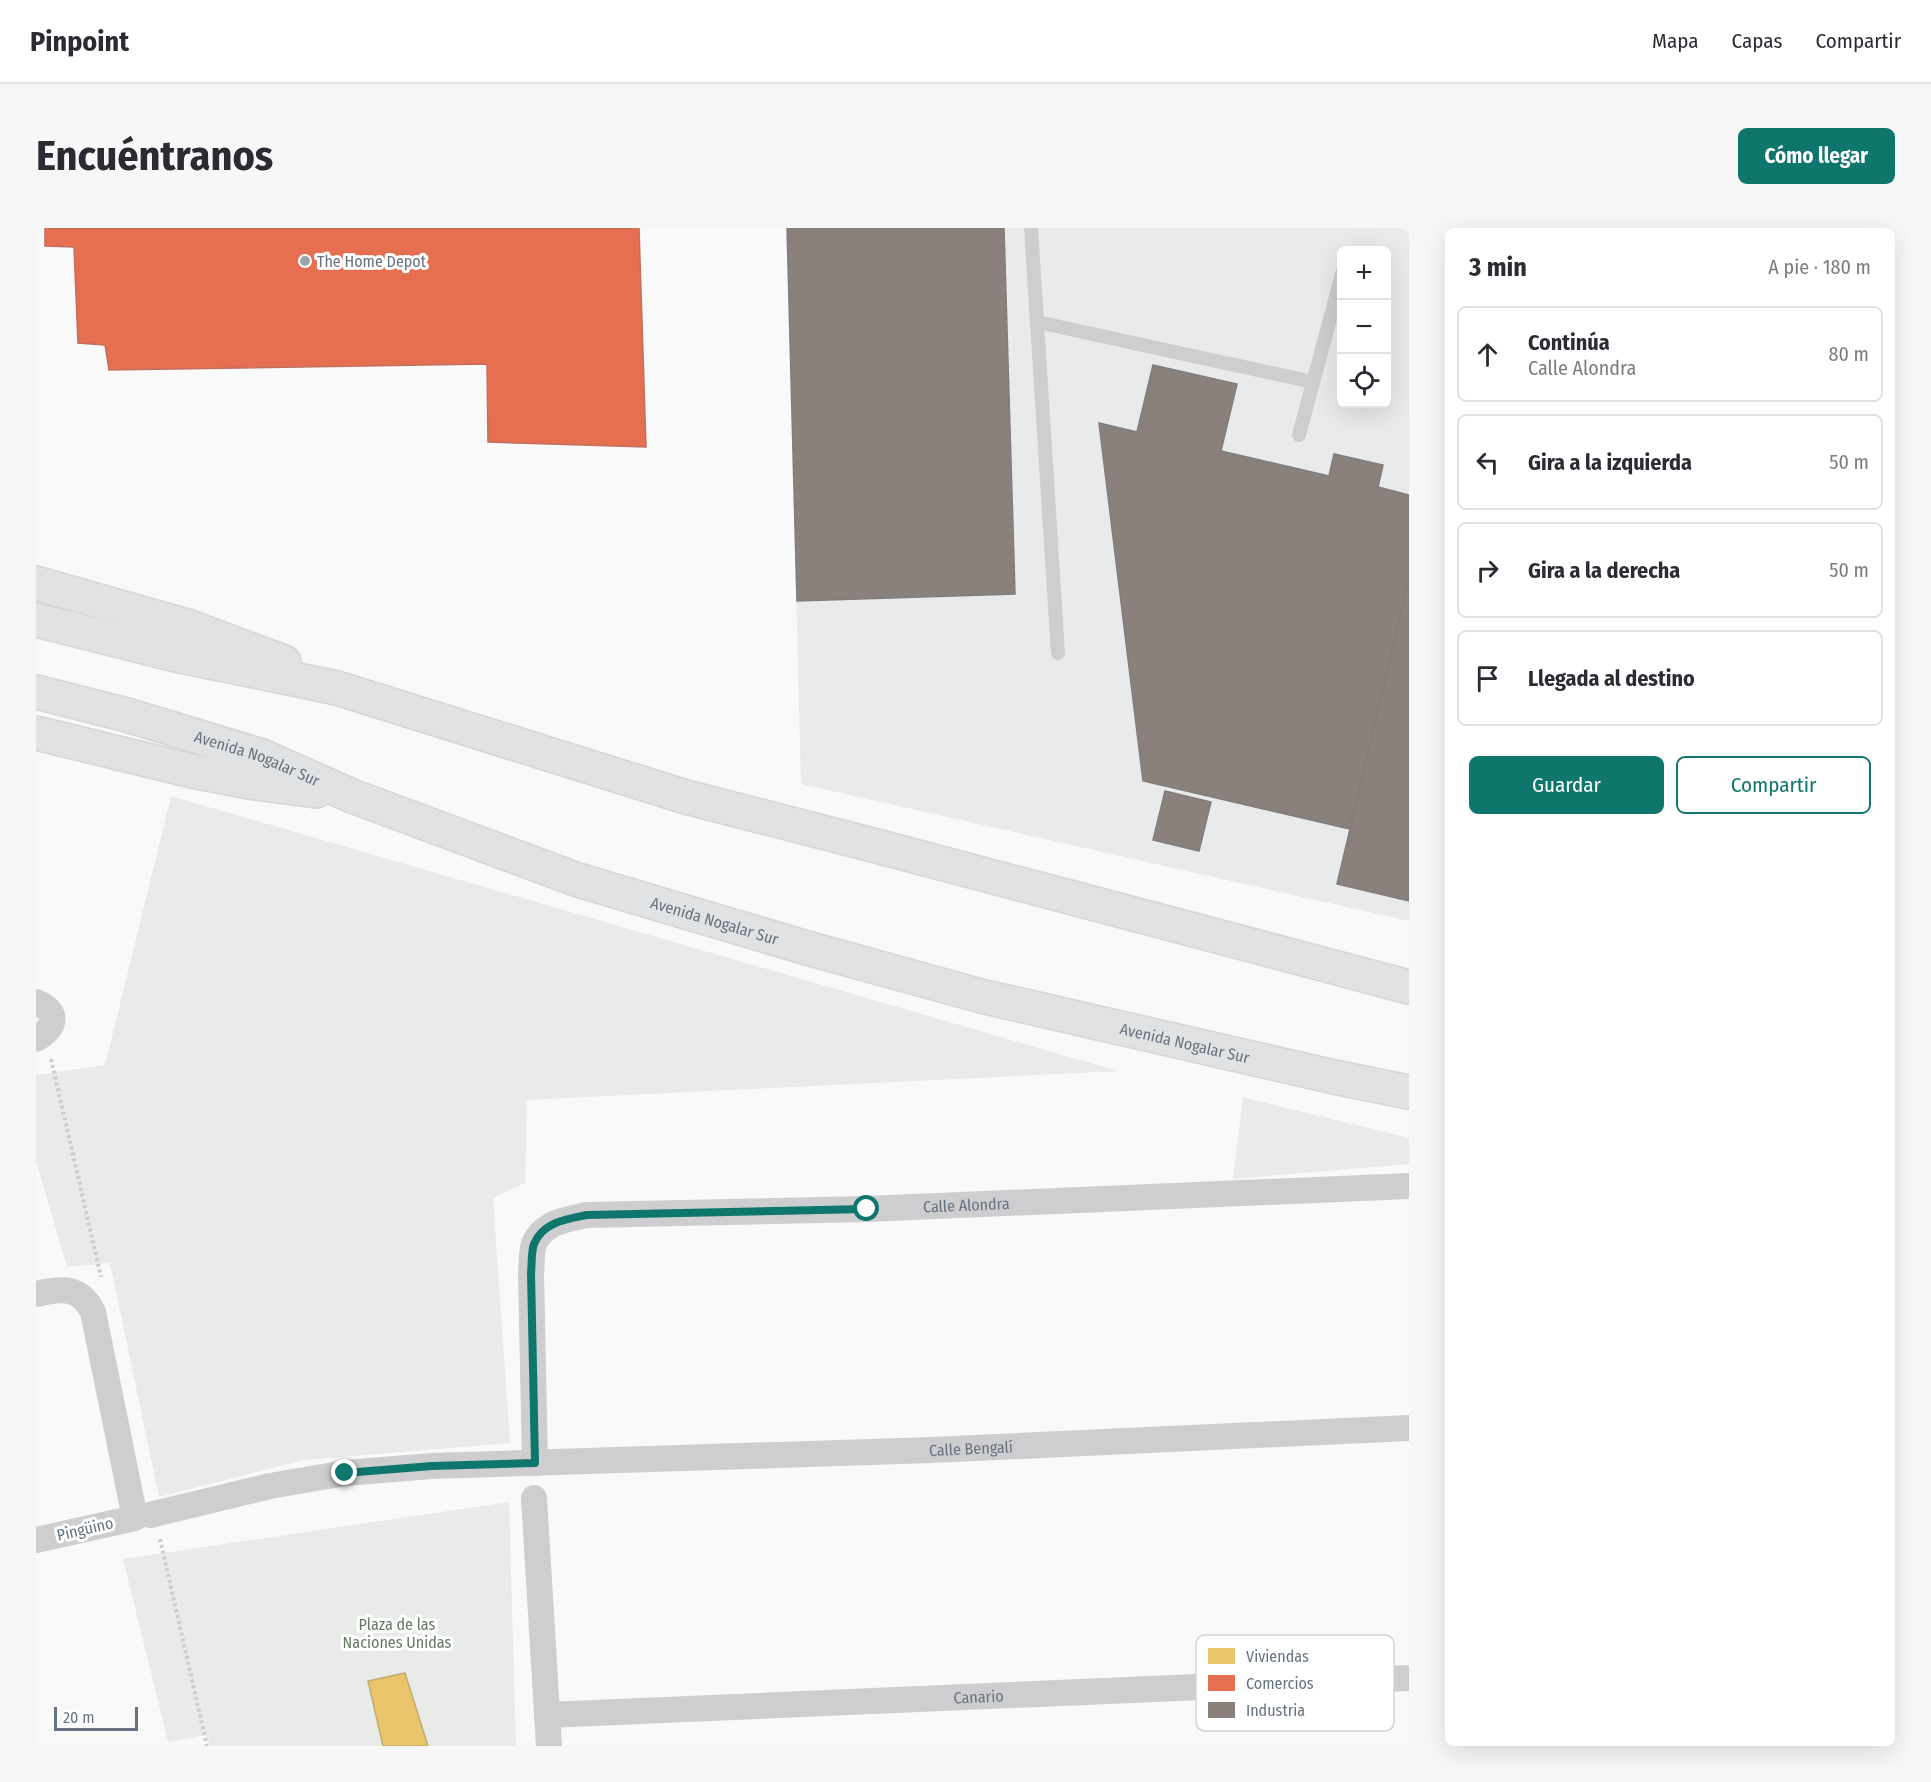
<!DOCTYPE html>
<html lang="es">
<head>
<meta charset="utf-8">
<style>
  body { margin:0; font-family:"Fira Sans Condensed",sans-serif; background:#f7f7f7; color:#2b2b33 }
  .controls { position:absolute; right:18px; top:18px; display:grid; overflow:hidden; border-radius:9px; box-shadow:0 6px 24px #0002 }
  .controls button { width:54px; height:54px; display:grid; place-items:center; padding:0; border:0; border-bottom:2px solid #e1e1e2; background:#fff; color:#2b2b33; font:30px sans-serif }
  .scale { position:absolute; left:18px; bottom:15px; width:84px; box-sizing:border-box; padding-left:6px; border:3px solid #677380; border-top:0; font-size:16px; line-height:21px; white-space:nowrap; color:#677380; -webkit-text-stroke:4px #fff; paint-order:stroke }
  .stop { position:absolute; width:18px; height:18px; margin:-14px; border:4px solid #0f766e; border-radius:50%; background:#fff }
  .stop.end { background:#0f766e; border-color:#fff; box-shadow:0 2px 6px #0008 }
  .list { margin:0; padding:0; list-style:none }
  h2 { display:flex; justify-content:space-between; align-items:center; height:78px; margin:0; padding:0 24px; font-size:26px }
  h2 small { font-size:20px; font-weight:400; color:#7c7c81 }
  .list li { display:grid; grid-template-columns:39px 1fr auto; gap:18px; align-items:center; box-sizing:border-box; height:96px; margin:0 12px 12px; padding:0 12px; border:2px solid #e1e1e2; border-radius:9px }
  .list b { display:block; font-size:22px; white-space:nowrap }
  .list p { margin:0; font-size:20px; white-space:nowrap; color:#7c7c81 }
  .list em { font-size:20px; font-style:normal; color:#7c7c81 }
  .actions { display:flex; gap:12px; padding:18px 24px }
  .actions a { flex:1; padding:14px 0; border:2px solid #0f766e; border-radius:9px; text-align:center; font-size:21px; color:#0f766e }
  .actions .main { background:#0f766e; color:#fff }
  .icon { flex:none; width:33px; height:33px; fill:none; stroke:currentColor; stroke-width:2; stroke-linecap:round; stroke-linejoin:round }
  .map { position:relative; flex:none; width:1373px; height:1518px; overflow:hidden; border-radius:9px }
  header { display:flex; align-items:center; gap:36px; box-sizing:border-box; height:84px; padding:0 30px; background:#fff; border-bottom:2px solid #e1e1e2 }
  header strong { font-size:28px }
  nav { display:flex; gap:33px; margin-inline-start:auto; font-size:21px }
  .intro { display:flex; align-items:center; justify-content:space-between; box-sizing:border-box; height:144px; padding:0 36px }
  h1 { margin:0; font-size:42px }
  .button { padding:15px 27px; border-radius:9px; background:#0f766e; color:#fff; font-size:21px; font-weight:700 }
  main { display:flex; gap:36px; padding:0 36px }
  aside { flex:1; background:#fff; border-radius:9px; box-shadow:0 6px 24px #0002 }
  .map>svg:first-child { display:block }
</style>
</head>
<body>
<header>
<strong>Pinpoint</strong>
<nav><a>Mapa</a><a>Capas</a><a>Compartir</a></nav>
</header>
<div class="intro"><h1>Encuéntranos</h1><a class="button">Cómo llegar</a></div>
<main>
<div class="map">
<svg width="1373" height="1518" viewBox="0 0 1373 1518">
  <rect width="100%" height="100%" fill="#f9f9f9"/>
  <path fill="#e9eaea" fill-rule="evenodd" d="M751,0H1373V693L765,556ZM1306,22H1350V176H1306Z"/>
  <g fill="#e8ebe7">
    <path d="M135,568L1082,843L491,872L489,955L457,970L474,1215L268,1232L123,1269L74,1035L31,1039L0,933V847L69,837Z"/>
    <path d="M1207,869L1373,910V936L1197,951Z"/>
    <path d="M473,1274L480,1518H174L171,1507L132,1514L87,1331Z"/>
  </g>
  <path fill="#e9c46a" stroke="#c2ac71" stroke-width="1.5" d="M369,1445L392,1518H347L332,1453Z"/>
  <path fill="#e76f51" stroke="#c1705f" stroke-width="1.5" d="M9,0H603L610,219L452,214L451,136L73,142L69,117L42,115L38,19L9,18Z"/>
  <g fill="#8a817c" stroke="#807d7d" stroke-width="1.5">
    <path d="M751,0H968L979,366L761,373Z"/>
    <path d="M1117,137L1201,156L1185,223L1293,248L1298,226L1347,237L1342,259L1373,267V352L1314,601L1107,553L1063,195L1101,204Z"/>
    <path d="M1373,351V673L1301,656Z"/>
    <path d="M1129,563L1175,574L1163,623L1117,612Z"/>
  </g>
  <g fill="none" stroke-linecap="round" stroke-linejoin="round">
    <g stroke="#d6d6d7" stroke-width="36">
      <g id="trunk">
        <path d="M0,355L151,398L248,434"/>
        <path d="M0,392L140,427L301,460L650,569L829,615L1373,759"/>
        <path id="s4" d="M0,464L91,487L226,528L316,568L542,652L771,720L945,768L1298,849L1373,864"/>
        <path d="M0,505L156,543L219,555L280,563"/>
      </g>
    </g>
    <g stroke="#cccdce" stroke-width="4" stroke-dasharray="3 3" stroke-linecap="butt">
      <path d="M15,831L65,1049"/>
      <path d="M124,1311L171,1518"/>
    </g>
    <g stroke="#ceced0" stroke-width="14">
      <path d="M995,0L1022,425"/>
      <path d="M1001,94L1277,154"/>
      <path d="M1263,207L1306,46"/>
    </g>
    <g stroke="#ceced0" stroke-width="26">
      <path d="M0,774C23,784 21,799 0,811"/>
      <path d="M0,1066C26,1060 44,1058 57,1084L99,1290L0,1312"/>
      <path id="s1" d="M499,1235L495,1045C496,1036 495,1024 498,1016C507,994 531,991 551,987L831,981L1373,958"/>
      <path d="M498,1270L513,1518"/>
      <path id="s2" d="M114,1287L234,1258L309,1245L396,1238L896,1222L1373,1200"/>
      <path id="s3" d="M511,1487L1373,1450"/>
    </g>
    <use href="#trunk" stroke="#e1e2e3" stroke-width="33"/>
  </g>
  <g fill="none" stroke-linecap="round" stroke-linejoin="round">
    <path stroke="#0f766e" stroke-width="8" d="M309,1245L396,1238L499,1235L495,1045C496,1036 495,1024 498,1016C507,994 531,991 551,987L831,981"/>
  </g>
  <circle fill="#9aa2aa" stroke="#fff" stroke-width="2" cx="269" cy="33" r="6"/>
  <g text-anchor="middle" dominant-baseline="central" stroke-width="6" stroke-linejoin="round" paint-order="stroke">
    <g font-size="16" fill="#677380" stroke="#fff" text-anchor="start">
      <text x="281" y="33">The Home Depot</text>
    </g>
    <g font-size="16" fill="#677380" stroke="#fff">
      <text stroke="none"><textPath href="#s4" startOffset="231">Avenida Nogalar Sur</textPath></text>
      <text stroke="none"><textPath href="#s4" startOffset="717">Avenida Nogalar Sur</textPath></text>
      <text stroke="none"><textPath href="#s4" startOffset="1203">Avenida Nogalar Sur</textPath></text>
      <text stroke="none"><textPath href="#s1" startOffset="662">Calle Alondra</textPath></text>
      <text stroke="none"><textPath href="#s2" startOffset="826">Calle Bengalí</textPath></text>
      <text transform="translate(49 1301) rotate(-13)">Pingüino</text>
      <text stroke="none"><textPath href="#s3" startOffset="432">Canario</textPath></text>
    </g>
    <g font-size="16" fill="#677966" stroke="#fff">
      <text x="361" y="1396">Plaza de las<tspan x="361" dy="18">Naciones Unidas</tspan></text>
    </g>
  </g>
  <rect x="1160" y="1407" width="198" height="96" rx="9" fill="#fff" stroke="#d1d5d9" stroke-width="1.5"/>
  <rect x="1172" y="1420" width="27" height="16" fill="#e9c46a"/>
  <rect x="1172" y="1447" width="27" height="16" fill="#e76f51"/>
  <rect x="1172" y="1474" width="27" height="16" fill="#8a817c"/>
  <g font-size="16" fill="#677380">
    <text x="1210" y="1434">Viviendas</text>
    <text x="1210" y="1461">Comercios</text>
    <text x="1210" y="1488">Industria</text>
  </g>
</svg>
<div class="controls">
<button>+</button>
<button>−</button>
<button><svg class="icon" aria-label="locate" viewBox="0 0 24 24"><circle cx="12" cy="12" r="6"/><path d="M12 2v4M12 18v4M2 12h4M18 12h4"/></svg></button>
</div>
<div class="scale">20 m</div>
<div class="stop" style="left:831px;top:981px"></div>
<div class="stop end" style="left:309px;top:1245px"></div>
</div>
<aside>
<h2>3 min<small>A pie · 180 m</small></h2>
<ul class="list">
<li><svg class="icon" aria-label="ahead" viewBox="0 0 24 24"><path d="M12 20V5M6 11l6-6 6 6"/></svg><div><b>Continúa</b><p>Calle Alondra</p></div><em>80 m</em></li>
<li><svg class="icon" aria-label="left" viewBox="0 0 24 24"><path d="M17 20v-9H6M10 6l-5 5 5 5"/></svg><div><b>Gira a la izquierda</b></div><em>50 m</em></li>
<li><svg class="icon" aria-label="right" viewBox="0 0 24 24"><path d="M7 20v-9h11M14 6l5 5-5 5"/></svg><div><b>Gira a la derecha</b></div><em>50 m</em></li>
<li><svg class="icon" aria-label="arrive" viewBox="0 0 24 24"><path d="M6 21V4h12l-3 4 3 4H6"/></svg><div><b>Llegada al destino</b></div></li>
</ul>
<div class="actions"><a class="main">Guardar</a><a>Compartir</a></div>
</aside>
</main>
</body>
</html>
